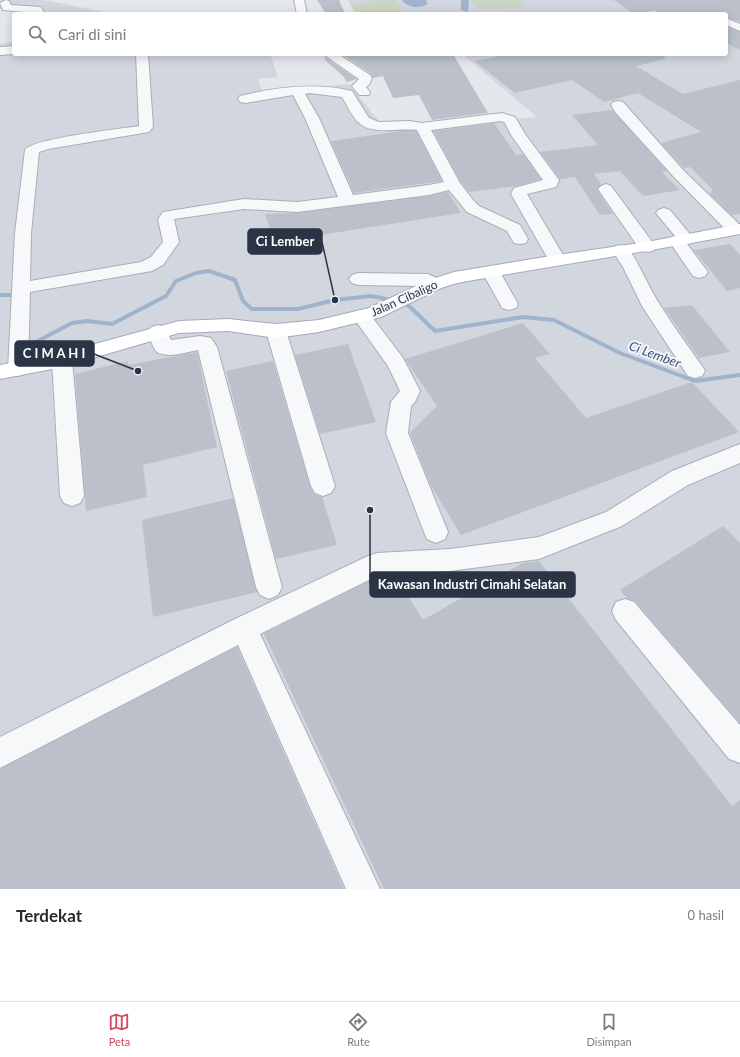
<!DOCTYPE html>
<html lang="id">
<head>
<meta charset="utf-8">
<style>
  body { margin:0; font-family:Lato,sans-serif; background:#f7f7f7; color:#2b2b33 }
  .list { margin:0; padding:0; list-style:none }
  h2 { display:flex; justify-content:space-between; align-items:center; height:52px; margin:0; padding:0 16px; font-size:17px }
  h2 small { font-size:13px; font-weight:400; color:#7c7c81 }
  .icon { flex:none; width:22px; height:22px; fill:none; stroke:currentColor; stroke-width:2; stroke-linecap:round; stroke-linejoin:round }
  .map { position:relative; flex:none; width:740px; height:889px; overflow:hidden }
  .search { position:absolute; background:#fff; box-shadow:0 2px 10px #0003; left:12px; right:12px; top:12px; height:44px; display:flex; align-items:center; gap:10px; box-sizing:border-box; padding:0 14px; border-radius:4px; color:#7c7c81; font-size:15px }
  .sheet { height:112px; background:#fff }
  nav { display:flex; justify-content:space-around; align-items:center; box-sizing:border-box; height:56px; border-top:1px solid #e1e1e2; background:#fff; font-size:11px; color:#7c7c81 }
  nav a { display:grid; justify-items:center; gap:2px }
  nav .on { color:#d1495b }
  .map>svg:first-child { display:block }
</style>
</head>
<body>
<div class="map">
<svg width="740" height="889" viewBox="0 0 740 889">
  <rect width="100%" height="100%" fill="#e4e7ec"/>
  <g fill="#d2d6de">
    <path d="M0,0H44L113,14H22V12L0,9Z"/>
    <path d="M348,0H740V889H0V44L14,41V54H270L278,77L258,79L262,92L349,84L386,130L537,117L462,54H726V14H355Z"/>
  </g>
  <g fill="#c9d6c5">
    <path d="M373,0H395L404,13L356,14L351,4L374,2Z"/>
    <path d="M471,0H522L526,8L477,9Z"/>
  </g>
  <path fill="#9fb4cc" d="M402,0H426L428,4C420,9 407,8 402,0Z"/>
  <g fill="none" stroke-linecap="round" stroke-linejoin="round">
    <g stroke="#9fb4cc" stroke-width="4">
      <path d="M0,295H16"/>
      <path d="M401,303L408,305L435,331L523,317L554,320L620,353L695,381L740,375"/>
      <path d="M23,345L32,344L72,323L87,321L112,324L166,296L176,281L196,273L209,271L235,280L243,301L252,309H298L335,300L371,296L392,300"/>
    </g>
    <path fill="#9fb4cc" fill-rule="evenodd" d="M461,0H469L468,12L461,10Z"/>
  </g>
  <g fill="#bbc0ca">
    <path d="M317,0H339L345,14H326Z"/>
    <path d="M614,0H740V22L726,17V14H657L656,10L634,14Z"/>
    <path d="M726,27L740,32V50L726,43Z"/>
    <path d="M341,54H453L488,113L432,120L419,95L393,98L383,76L373,78L371,74Z"/>
    <path d="M509,54H664L665,59L636,66L683,94L740,80V214L732,215L710,194L713,190L690,167L684,168L661,143L701,132L638,93L604,102L572,80L515,93L474,61Z"/>
    <path d="M326,58L357,79L347,82L343,76L324,59Z"/>
    <path d="M612,110L667,171L662,172L680,190L643,196L620,171L594,174L601,184L597,190L613,214L600,215L575,177L560,179L540,152L598,145L572,115Z"/>
    <path d="M494,123L516,155L523,154L541,179L516,186L469,192L461,182L433,131Z"/>
    <path d="M403,131H416L442,181L354,193L331,141Z"/>
    <path d="M448,192L461,213L275,242L265,214L297,213L429,196Z"/>
    <path d="M730,244L740,255V288L727,291L694,250Z"/>
    <path d="M692,305L730,352L699,358L664,308Z"/>
    <path d="M523,323L550,354L535,358L586,418L692,382L739,432L461,535L430,484L410,433L437,406L405,359Z"/>
    <path d="M348,344L376,422L320,434L295,355Z"/>
    <path d="M197,352L217,447L143,465L147,497L86,511L75,374L128,361V365Z"/>
    <path d="M273,361L310,486L314,494L322,497L337,545L276,559L226,371Z"/>
    <path d="M233,498L257,592L153,617L142,520Z"/>
    <path d="M723,526L740,543V723L635,601L627,598L620,590Z"/>
    <path d="M539,561L732,806L740,800V889H384L264,634L379,576H395L423,620L523,563Z"/>
    <path d="M237,647L344,889H0V769Z"/>
  </g>
  <g fill="none" stroke-linecap="round" stroke-linejoin="round">
    <g stroke="#a9aeb7" stroke-width="2">
      <g id="minor">
        <path d="M6,0L9,1L11,5L41,7L45,14L3,10L0,3Z"/>
        <path d="M294,0H304L307,14H297Z"/>
        <path d="M726,18L740,24V31L726,25Z"/>
        <path d="M14,46V54L0,55V47Z"/>
        <path d="M136,54H148L153,127L149,132L48,149L39,152L31,233L30,281L141,262L151,257L163,242L158,219L163,212L244,199L297,202L338,197L305,118L293,95L245,103L240,102L238,99L240,96C277,87 315,82 352,91L369,118L379,122L409,121L422,123L502,113L515,117L525,134L559,180L556,187L527,194L566,260L563,264L557,265L551,264L511,194L514,188L543,180L511,135L505,123L501,121L431,130L460,183L473,200L479,206L520,225L528,239L526,243L520,244L514,243L507,231L467,212L449,190L429,195L297,212L244,209L174,219L179,242L163,265L152,271L30,292L28,369L25,374L18,376L11,374L8,369L15,233L25,150C33,138 121,129 139,126ZM309,93L342,97C347,105 352,117 359,123C371,135 401,128 417,130L444,182L429,185L353,195L319,118L305,94Z"/>
        <path d="M323,54H338L370,75L372,78L369,85L366,87L370,92L369,95H359L352,86L359,79Z"/>
        <path d="M618,101L623,102L684,171L740,225V234H730L674,177L616,113L611,105L613,102Z"/>
        <path d="M606,184L611,186L653,243L655,247L653,251L647,252L641,251L598,189L601,186Z"/>
        <path d="M664,208L670,210L694,239L692,243L687,244L708,272L705,276L699,278L693,276L669,241L671,237L675,236L656,213L658,210Z"/>
        <path d="M621,245L627,246C640,265 648,286 660,305C673,326 688,346 702,366L705,371L702,376L695,378L688,376L642,306L623,267L612,250L615,246Z"/>
        <path d="M491,266L497,268L500,272L518,304L516,308L509,310L502,308L500,304L482,272L485,268Z"/>
        <path d="M358,273L428,274L441,280L444,284L441,288L435,290L424,286L358,285L352,283L349,279L352,275Z"/>
        <path d="M362,311L369,313L403,358L420,391L415,402L411,406L408,433L448,532L445,539L436,543L427,539L424,532L386,433L391,402L400,391L388,366L353,317L355,313Z"/>
        <path d="M276,324L283,326L286,331L335,486L331,493L323,496L315,493L311,486L266,331L269,326Z"/>
        <path d="M158,325L165,327L171,340L200,336L211,338L217,347L282,587L278,595L269,599L260,595L256,587L198,350C187,352 163,360 155,350C152,345 150,338 148,332L151,327Z"/>
        <path d="M62,353L69,355L72,360L84,496L80,503L72,506L64,503L60,496L52,360L55,355Z"/>
        <path d="M740,444V463L688,485L622,526L539,559L450,571L379,575L260,634L380,889H346L238,645L0,768V737L235,619L368,556L377,553L450,549L539,537L606,512L672,471Z"/>
        <path d="M625,599L634,602L740,725V763L729,759L616,620L612,611L616,602Z"/>
      </g>
    </g>
    <g stroke="#a3abb8" stroke-width="2">
      <path id="major" d="M740,224V234C646,252 551,266 457,283L441,288L381,317L319,332L276,338L228,331L179,333L62,367L0,379V365L62,353L179,321L228,319L276,324L319,320L369,308L429,280L454,272L557,255L647,242Z"/>
    </g>
    <use href="#minor" fill="#f7f8fa" fill-rule="evenodd"/>
    <use href="#major" fill="#fff" fill-rule="evenodd"/>
  </g>
  <g text-anchor="middle" dominant-baseline="central" stroke-width="4" stroke-linejoin="round" paint-order="stroke">
    <g font-size="12" fill="#2b3445" stroke="#f4f6f9">
      <text transform="translate(404 298) rotate(-24)">Jalan Cibaligo</text>
    </g>
    <g font-size="13" font-style="italic" fill="#34527a" stroke="#f4f6f9">
      <text transform="translate(655 354) rotate(20)">Ci Lember</text>
    </g>
  </g>
  <path fill="none" stroke="#2b3445" stroke-width="1.5" d="M335 300L322 242M138 371L94 354M370 510L370 584"/>
  <g fill="#2b3445" stroke="#f4f6f9" stroke-width="1.5">
    <circle cx="335" cy="300" r="4"/>
    <circle cx="138" cy="371" r="4"/>
    <circle cx="370" cy="510" r="4"/>
  </g>
  <g fill="#2b3445" stroke="#2b3445" stroke-width="1.5">
    <rect x="248" y="229" width="74" height="25" rx="4"/>
    <rect x="15" y="341" width="79" height="25" rx="4"/>
    <rect x="370" y="572" width="205" height="25" rx="4"/>
  </g>
  <g font-size="13" text-anchor="middle" font-weight="bold" fill="#fff">
    <text x="285" y="246">Ci Lember</text>
    <text x="54" y="358">C I M A H I</text>
    <text x="472" y="589">Kawasan Industri Cimahi Selatan</text>
  </g>
</svg>
<div class="search"><svg class="icon" aria-label="search" viewBox="0 0 24 24"><circle cx="10" cy="10" r="6"/><path d="M15 15l6 6"/></svg>Cari di sini</div>
</div>
<section class="sheet">
<h2>Terdekat<small>0 hasil</small></h2>
<ul class="list">
</ul>
</section>
<nav>
<a class="on"><svg class="icon" aria-label="map" viewBox="0 0 24 24"><path d="M3 6l6-2 6 2 6-2v14l-6 2-6-2-6 2zM9 4v14M15 6v14"/></svg>Peta</a>
<a><svg class="icon" aria-label="directions" viewBox="0 0 24 24"><path d="M12 3l9 9-9 9-9-9zM9 14v-3h6M13 9l2 2-2 2"/></svg>Rute</a>
<a><svg class="icon" aria-label="saved" viewBox="0 0 24 24"><path d="M7 4h10v16l-5-4-5 4z"/></svg>Disimpan</a>
</nav>
</body>
</html>
